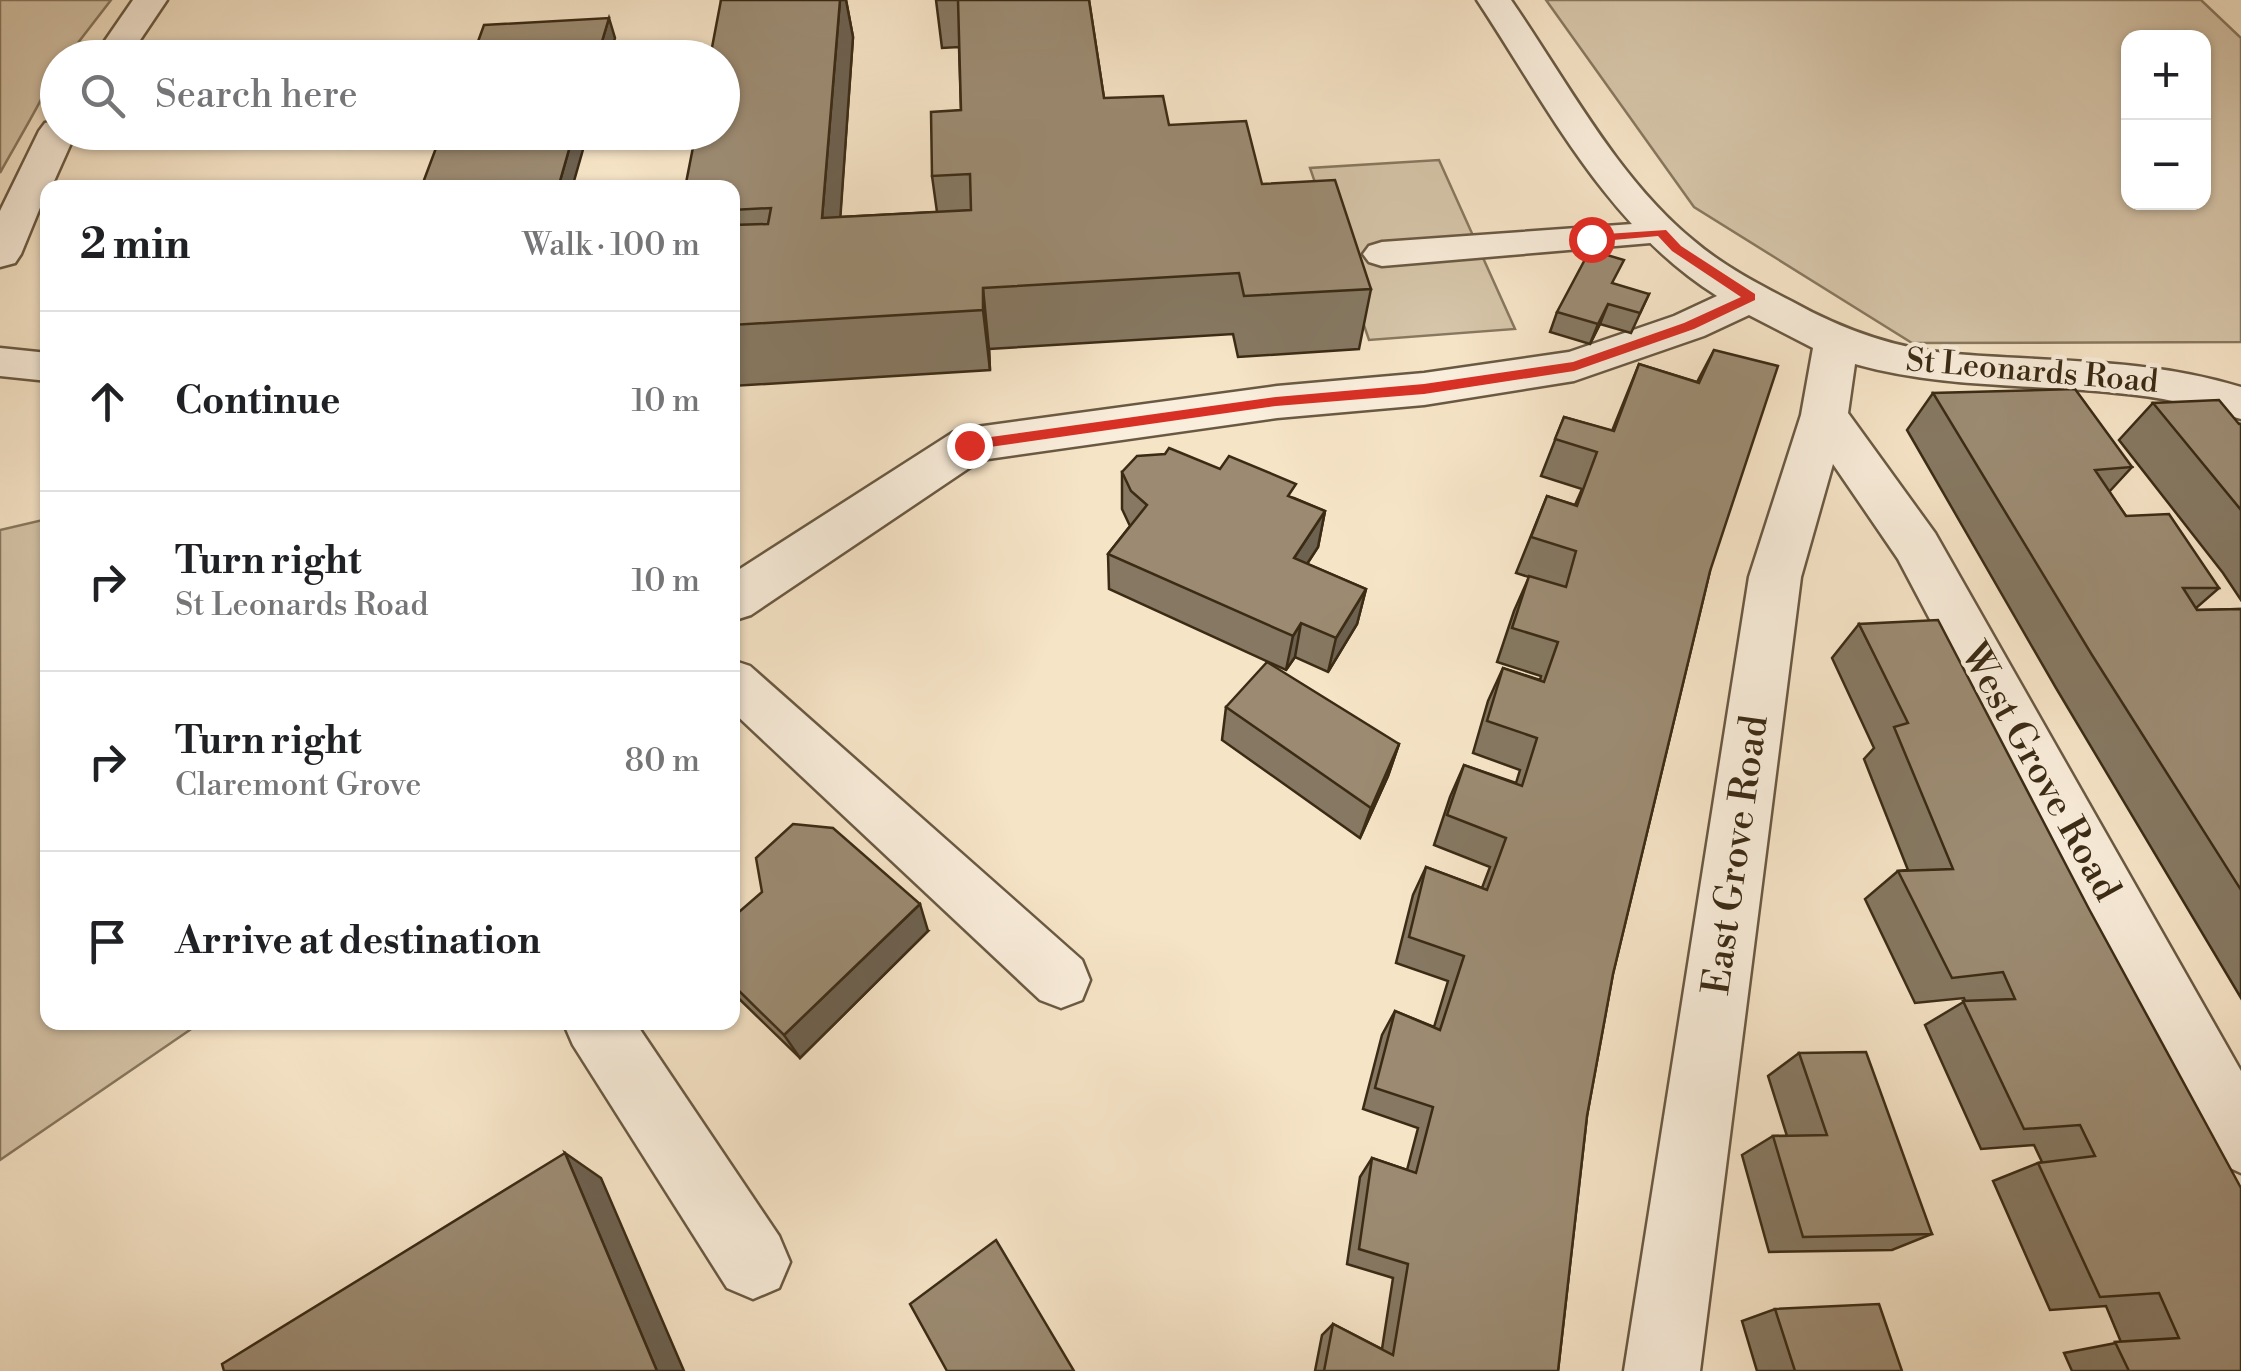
<!DOCTYPE html>
<html lang="en">
<head>
<meta charset="utf-8">
<style>
  body { margin:0; font-family:"Libre Bodoni",serif; background:#f2f2f2; color:#202124 }
  .controls { position:absolute; right:30px; top:30px; display:grid; overflow:hidden; border-radius:20px; box-shadow:0 2px 8px #0004 }
  .controls button { width:90px; height:90px; display:grid; place-items:center; padding:0; border:0; border-bottom:2px solid #e0e0e0; background:#fff; color:#202124; font:50px sans-serif }
  .stop { position:absolute; width:30px; height:30px; margin:-22px; border:8px solid #d93025; border-radius:50%; background:#fff }
  .stop.end { background:#d93025; border-color:#fff; box-shadow:0 2px 10px #0008 }
  .list { margin:0; padding:0; list-style:none }
  h2 { display:flex; justify-content:space-between; align-items:center; height:130px; margin:0; padding:0 40px; font-size:42px }
  h2 small { font-size:32px; font-weight:400; color:#757577 }
  .list li { display:grid; grid-template-columns:65px 1fr auto; gap:30px; align-items:center; box-sizing:border-box; height:180px; padding:0 40px; border-top:2px solid #e0e0e0 }
  .list b { display:block; font-size:38px; white-space:nowrap }
  .list p { margin:0; font-size:32px; white-space:nowrap; color:#757577 }
  .list em { font-size:32px; font-style:normal; color:#757577 }
  .icon { flex:none; width:55px; height:55px; fill:none; stroke:currentColor; stroke-width:2; stroke-linecap:round; stroke-linejoin:round }
  .map { position:relative; flex:none; width:2241px; height:1371px; overflow:hidden }
  .search { position:absolute; background:#fff; box-shadow:0 2px 8px #0004; left:40px; top:40px; width:700px; height:110px; display:flex; align-items:center; gap:25px; box-sizing:border-box; padding:0 35px; border-radius:55px; color:#757577; font-size:38px }
  .panel { position:absolute; background:#fff; box-shadow:0 2px 8px #0004; left:40px; top:180px; width:700px; height:850px; border-radius:20px }
  .map>svg:first-child { display:block }
</style>
</head>
<body>
<div class="map">
<svg width="2241" height="1371" viewBox="0 0 2241 1371">
  <rect width="100%" height="100%" fill="#f6e4c7"/>
  <filter id="stains"><feTurbulence type="fractalNoise" baseFrequency=".002" numOctaves="4"/><feColorMatrix values="0 0 0 0 .2 0 0 0 0 .09 0 0 0 0 .02 0 0 0 .5 -.17"/></filter>
  <radialGradient id="worn" r=".72"><stop offset=".6" stop-color="#630" stop-opacity="0"/><stop offset="1" stop-color="#630" stop-opacity=".3"/></radialGradient>
  <g fill="#d6c5a9" stroke="#88785f" stroke-width="2.5" fill-rule="evenodd">
    <path d="M0,0H111L67,57L58,58C58,76 12,150 0,173Z"/>
    <path d="M1546,0H2201L2241,38V342L1912,343L1694,207ZM2128,38H2204V202H2128Z"/>
    <path d="M1439,160L1515,329L1369,340L1310,168Z"/>
    <path d="M47,519L48,1022L200,1023L0,1160V530Z"/>
  </g>
  <g fill="none" stroke-linecap="round" stroke-linejoin="round">
    <g stroke="#6a5942" stroke-width="5">
      <g id="lane">
        <path d="M1661,222L1674,225L1680,233L1674,241L1382,266L1369,262L1363,254L1369,246L1382,242Z"/>
        <path d="M0,348L48,353V381L0,376Z"/>
        <path d="M732,660L750,666L1082,960L1090,980L1082,1000L1061,1008L1040,1000L732,711Z"/>
      </g>
    </g>
    <g stroke="#6a5942" stroke-width="5">
      <g id="street">
        <path d="M133,0H167L128,58H93Z"/>
        <path d="M1477,0H1511C1567,81 1617,178 1694,241C1722,265 1758,284 1791,301C1843,330 1896,349 1955,354C2052,362 2147,358 2241,387V419C2206,409 2173,399 2136,395C2041,383 1948,390 1855,364L1848,413L1935,533L2241,1071V1173L2217,1162L1898,559L1833,464L1801,577L1700,1371H1624L1749,577L1801,415L1813,348L1749,315L1704,336L1574,381L1424,405L1277,418L981,460L751,615L732,621V574L952,433L969,428L1277,386L1424,373L1569,352L1674,316L1717,296C1607,227 1547,106 1477,0Z"/>
        <path d="M58,120V132H76L51,188H48L21,254L15,263L0,267V211L39,131L45,123Z"/>
        <path d="M563,1022H635L779,1236L790,1262L779,1288L753,1299L727,1288L573,1045Z"/>
      </g>
    </g>
    <use href="#lane" fill="#f9eddb" fill-rule="evenodd"/>
    <use href="#street" fill="#f9eddb" fill-rule="evenodd"/>
  </g>
  <g fill="#867862" stroke="#3b2b15" stroke-width="2.5">
    <path d="M721,0H846L853,37L840,217L937,212L932,176L961,110L959,47L942,48L936,0H1089L1104,98L1169,125L1262,184L1371,289L1359,349L1238,357L1233,334L989,349L990,370L732,386V188Z"/>
    <path d="M1649,294L1631,333L1600,324L1590,344L1550,332L1557,312Z"/>
    <path d="M1714,350L1710,571L1613,974L1587,1116L1558,1371H1315L1322,1335L1333,1324L1382,1349L1393,1278L1347,1264L1360,1177L1372,1158L1407,1170L1418,1128L1363,1109L1382,1035L1395,1011L1434,1027L1448,981L1396,963L1413,895L1426,867L1482,888L1490,867L1434,845L1450,797L1464,765L1516,783L1520,770L1473,753L1488,701L1503,668L1540,680L1541,676L1497,662L1514,611L1529,577L1516,573L1547,496L1575,505L1582,489L1541,476L1564,417L1612,431L1639,364L1697,382Z"/>
    <path d="M1933,393L2132,467L2109,492L2126,516L2219,588L2196,608L2197,610L2241,609V998L2056,688L1907,430Z"/>
    <path d="M2153,403L2241,424V600L2223,573L2119,440Z"/>
    <path d="M1122,472L1294,498L1325,511L1318,547L1307,564L1366,589L1357,624L1328,672L1295,657L1286,670L1109,589L1108,554L1130,526L1122,509Z"/>
    <path d="M1859,624L2241,1371H2072L2064,1353L2121,1342L2106,1306L2050,1310L1993,1181L2038,1163L2042,1162L2034,1145L1981,1149L1925,1025L1965,1001L1964,998L1915,1003L1865,899L1898,871L1908,870L1864,759L1874,748L1832,658Z"/>
    <path d="M1226,707L1399,744L1388,776L1360,838L1222,740Z"/>
    <path d="M732,918L928,931L800,1058L732,992Z"/>
    <path d="M1799,1053L1932,1234L1892,1250L1769,1252L1742,1155L1773,1136H1787L1768,1076Z"/>
    <path d="M1775,1309L1902,1371H1757L1742,1321Z"/>
  </g>
  <g fill="#6d6150" stroke="#3b2b15" stroke-width="2.5">
    <path d="M840,0H846L853,37L836,279L822,218Z"/>
    <path d="M609,18L615,38L609,58H597Z"/>
    <path d="M574,132H588L572,188H558Z"/>
    <path d="M983,288L989,349L990,370L983,310Z"/>
    <path d="M1608,304L1600,324L1590,344L1598,324Z"/>
    <path d="M1325,511L1318,547L1288,593L1294,558Z"/>
    <path d="M1366,589L1357,624L1328,672L1336,638Z"/>
    <path d="M1301,623L1295,657L1286,670L1293,636Z"/>
    <path d="M1399,744L1388,776L1360,838L1371,808Z"/>
    <path d="M920,904L928,931L800,1058L784,1035Z"/>
    <path d="M565,1153L601,1178L684,1371H657Z"/>
  </g>
  <g fill="#9c8b72" stroke="#3b2b15" stroke-width="2.5">
    <path d="M721,0H840L822,218L971,210L970,174L932,176L931,112L961,110L958,0H1089L1104,98L1163,96L1169,125L1246,121L1262,184L1335,180L1371,289L1244,296L1239,273L983,288V310L732,325V225L768,224L771,208L732,210V188H685L696,132H722V58H710Z"/>
    <path d="M609,18L597,58H472L484,25Z"/>
    <path d="M442,132H574L558,188H421Z"/>
    <path d="M1590,250L1624,260L1612,283L1649,294L1640,313L1608,304L1598,324L1557,312Z"/>
    <path d="M1714,350L1778,366L1710,571L1613,974L1587,1116L1558,1371H1324L1333,1324L1393,1355L1408,1264L1359,1249L1372,1158L1416,1173L1433,1107L1375,1088L1395,1011L1440,1030L1464,956L1409,937L1426,867L1487,890L1506,838L1447,815L1464,765L1522,786L1537,738L1487,721L1503,668L1544,682L1558,642L1512,628L1529,576L1566,587L1576,551L1531,537L1547,496L1577,506L1597,452L1555,439L1564,417L1614,431L1639,364L1699,383Z"/>
    <path d="M2075,389L2132,467L2095,470L2126,516L2169,514L2219,588H2183L2197,610L2241,609V890L2092,655L1933,393Z"/>
    <path d="M2219,400L2239,424H2241V510L2153,403Z"/>
    <path d="M1169,448L1220,469L1229,456L1296,484L1288,496L1325,511L1294,558L1366,589L1336,638L1301,623L1293,636L1108,554L1147,505L1131,491L1122,472L1137,456L1165,454Z"/>
    <path d="M1938,620L2089,909L2241,1188V1371H2129L2115,1342L2179,1338L2159,1293L2100,1297L2038,1163L2095,1156L2080,1125L2024,1129L1963,1001L2015,999L2003,972L1952,978L1898,871L1953,869L1894,727L1908,723L1859,624Z"/>
    <path d="M1267,662L1399,744L1371,808L1226,707Z"/>
    <path d="M793,824L833,828L920,904L784,1035L732,984V918L762,892L756,858Z"/>
    <path d="M1866,1052L1932,1234L1803,1237L1773,1136L1827,1135L1799,1053Z"/>
    <path d="M565,1153L657,1371H224L222,1364Z"/>
    <path d="M996,1240L1074,1371H947L910,1304Z"/>
    <path d="M1879,1304L1902,1371H1795L1775,1309Z"/>
  </g>
  <path fill="#d93025" d="M1666,230L1681,246L1755,294V300L1694,329L1574,371L1424,394L1276,406L969,450L962,445L969,440L1276,397L1424,384L1573,362L1684,323L1741,297L1672,251L1658,236L1591,242L1585,239L1591,235Z"/>
  <g text-anchor="middle" dominant-baseline="central" stroke-width="9" stroke-linejoin="round" paint-order="stroke">
    <g font-size="32" fill="#3b2b15" stroke="#f9eddb">
      <text transform="translate(2032 371) rotate(5)">St Leonards Road</text>
    </g>
    <g font-size="38" fill="#3b2b15" stroke="#f9eddb">
      <text transform="translate(2040 772) rotate(61)">West Grove Road</text>
      <text transform="translate(1736 855) rotate(-82)">East Grove Road</text>
    </g>
  </g>
  <rect width="100%" height="100%" filter="url(#stains)"/>
  <rect width="100%" height="100%" fill="url(#worn)"/>
</svg>
<div class="controls">
<button>+</button>
<button>−</button>
</div>
<div class="stop" style="left:1591px;top:239px"></div>
<div class="stop end" style="left:969px;top:445px"></div>
<div class="search"><svg class="icon" aria-label="search" viewBox="0 0 24 24"><circle cx="10" cy="10" r="6"/><path d="M15 15l6 6"/></svg>Search here</div>
<section class="panel">
<h2>2 min<small>Walk · 100 m</small></h2>
<ul class="list">
<li><svg class="icon" aria-label="ahead" viewBox="0 0 24 24"><path d="M12 20V5M6 11l6-6 6 6"/></svg><div><b>Continue</b></div><em>10 m</em></li>
<li><svg class="icon" aria-label="right" viewBox="0 0 24 24"><path d="M7 20v-9h11M14 6l5 5-5 5"/></svg><div><b>Turn right</b><p>St Leonards Road</p></div><em>10 m</em></li>
<li><svg class="icon" aria-label="right" viewBox="0 0 24 24"><path d="M7 20v-9h11M14 6l5 5-5 5"/></svg><div><b>Turn right</b><p>Claremont Grove</p></div><em>80 m</em></li>
<li><svg class="icon" aria-label="arrive" viewBox="0 0 24 24"><path d="M6 21V4h12l-3 4 3 4H6"/></svg><div><b>Arrive at destination</b></div></li>
</ul>
</section>
</div>
</body>
</html>
